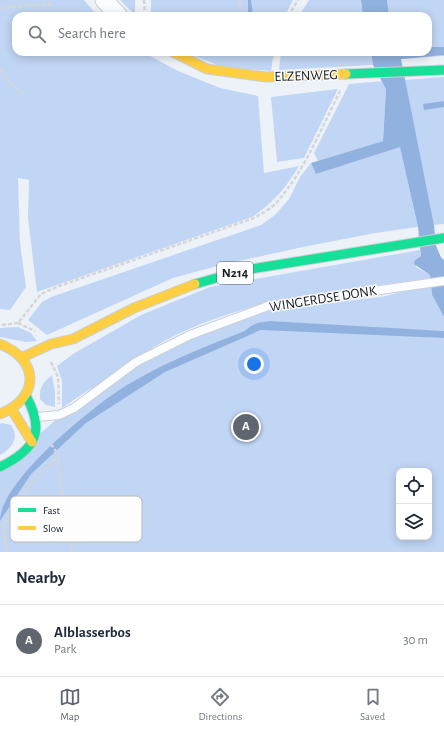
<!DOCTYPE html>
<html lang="en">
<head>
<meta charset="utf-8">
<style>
  body { margin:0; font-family:"Alegreya Sans",sans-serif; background:#f6f6f7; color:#1f2937 }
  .controls { position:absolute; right:12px; bottom:12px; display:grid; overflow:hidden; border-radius:8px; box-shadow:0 2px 10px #0003 }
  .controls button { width:36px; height:36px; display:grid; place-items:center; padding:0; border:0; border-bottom:1px solid #e0e1e3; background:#fff; color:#1f2937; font:20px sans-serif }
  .you { position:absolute; left:254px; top:364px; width:14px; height:14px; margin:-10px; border:3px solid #fff; border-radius:50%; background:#1a73e8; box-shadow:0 0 0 6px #1a73e833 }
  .badge { display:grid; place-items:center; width:26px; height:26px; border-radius:50%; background:#60666f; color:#fff; font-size:13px; font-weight:700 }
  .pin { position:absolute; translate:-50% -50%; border:2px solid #fff; box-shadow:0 1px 4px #0006 }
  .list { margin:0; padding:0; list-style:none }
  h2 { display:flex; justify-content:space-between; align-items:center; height:52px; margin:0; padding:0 16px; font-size:17px }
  h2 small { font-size:13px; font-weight:400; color:#747a83 }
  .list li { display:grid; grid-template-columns:26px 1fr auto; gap:12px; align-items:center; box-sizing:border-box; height:72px; padding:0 16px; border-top:1px solid #e0e1e3 }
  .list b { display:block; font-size:15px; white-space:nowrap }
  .list p { margin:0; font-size:13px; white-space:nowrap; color:#747a83 }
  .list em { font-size:13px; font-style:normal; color:#747a83 }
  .icon { flex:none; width:22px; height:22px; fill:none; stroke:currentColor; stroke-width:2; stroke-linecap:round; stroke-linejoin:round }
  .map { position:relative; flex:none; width:444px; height:552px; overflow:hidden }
  .search { position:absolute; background:#fff; box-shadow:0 2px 10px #0003; left:12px; right:12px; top:12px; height:44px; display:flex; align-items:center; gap:10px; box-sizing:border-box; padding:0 14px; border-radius:12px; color:#747a83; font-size:15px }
  .sheet { height:124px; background:#fff }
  nav { display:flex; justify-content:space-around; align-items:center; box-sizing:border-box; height:56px; border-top:1px solid #e0e1e3; background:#fff; font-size:11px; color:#747a83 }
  nav a { display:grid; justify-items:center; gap:2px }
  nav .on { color:#60666f }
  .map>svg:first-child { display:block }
</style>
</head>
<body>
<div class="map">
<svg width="444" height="552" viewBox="0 0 444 552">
  <rect width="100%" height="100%" fill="#edf2f8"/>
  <g fill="#c1d6f4" fill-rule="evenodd">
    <path d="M0,0H84L98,16H16V52H143L176,70L220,88L258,96L264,173L299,166C286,188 273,203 252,217L37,292L28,218L29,180L18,178L20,243L26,287L10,310L0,309Z"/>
    <path d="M120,0H135V15Z"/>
    <path d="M151,0H293L285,16H151Z"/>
    <path d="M309,0H361L363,16H299Z"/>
    <path d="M387,0H444V56L401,59L428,52V16H389Z"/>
    <path d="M185,52H274L271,71L222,67Z"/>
    <path d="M281,52H371L373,65L279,70Z"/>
    <path d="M444,77V224L434,225L404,80Z"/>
    <path d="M384,81L386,89L383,141L318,161L314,153L349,84Z"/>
    <path d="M338,89L304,158L277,162L271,97Z"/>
    <path d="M400,146L418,227L375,233L303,247L221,265L173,278L47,335L28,320L42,302L51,297L261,225L275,215L289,199L300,177L311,163L316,174Z"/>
    <path d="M420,250L421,256L415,260L416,267L430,275L431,278C336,292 236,298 152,348L174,345L246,316L279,309L381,297L409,290L431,287L432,295L444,317V331L422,330L425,337L444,338V552H0V469L93,387L62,408V381L57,366L73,354L141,315L210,287ZM270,321L317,324L276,330H261L254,333L232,336C246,331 256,324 270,321ZM399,471H429V537H399Z"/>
    <path d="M18,327L31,333L37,341L26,342L0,337V328Z"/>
    <path d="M52,375L55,392V407L46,405L40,399C39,388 43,382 52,375Z"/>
    <path d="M2,423L11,425C20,438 12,448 0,455V424Z"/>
  </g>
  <g fill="#91b2df">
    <path d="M248,0H251L253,16H248Z"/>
    <path d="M361,0H387L389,16H363Z"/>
    <path d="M428,47H444V55L401,59L434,225L437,255L444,260V317L432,295L430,275L414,264L415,260L421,256L418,227L400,147L316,174L311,163L383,141L386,89L373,65L371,52H428Z"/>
    <path d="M444,101V107L424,110L423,104Z"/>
    <path d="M270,321L444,331V338L261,330L165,372L86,423L31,474L0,521C0,481 93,406 127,385C162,364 199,349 237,334C244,332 249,327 255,324C260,322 265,322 270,321Z"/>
  </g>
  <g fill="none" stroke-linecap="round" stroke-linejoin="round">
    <path stroke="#91b2df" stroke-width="4.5" d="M434,247L444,270"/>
    <g stroke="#c9cfd8" stroke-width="10">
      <path id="lane" d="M37,417L59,415L74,408L136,362L190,335L268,306L444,281"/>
    </g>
    <g stroke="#c9cfd8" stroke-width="19">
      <path id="street" d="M104,0L119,16"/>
    </g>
    <g stroke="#c9cfd8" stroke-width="11">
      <g id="fast">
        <path d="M346,74L444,70"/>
        <path d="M195,284L245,270L444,238"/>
        <path d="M0,467C35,450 46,432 26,396"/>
      </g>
    </g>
    <g stroke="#c9cfd8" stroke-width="11">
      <g id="slow">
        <path d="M173,52L207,69L266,77L346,74"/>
        <path d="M0,344C40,360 40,398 0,414"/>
        <path d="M23,357L51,344L73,339L134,308L195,284"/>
        <path d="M12,410L32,442"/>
      </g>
    </g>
    <g stroke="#d4d6d8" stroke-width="2.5" stroke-dasharray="4 2" stroke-linecap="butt">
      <path d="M144,0L145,16"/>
      <path d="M240,0L241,16"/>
      <path d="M0,8L53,4"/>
      <path d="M288,16L298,0"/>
      <path d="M272,59L274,52"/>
      <path d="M0,69L10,83L23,94"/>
      <path d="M18,323L35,331"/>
      <path d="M2,325L18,323L41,294L59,286L254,218C262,213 271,209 277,202C305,170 321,129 340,91"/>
      <path d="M51,362L58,377L59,404"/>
      <path d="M51,444L59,456L58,468L72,552"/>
      <path d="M7,552L3,526L35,477L59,456"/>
    </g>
    <use href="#lane" stroke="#fcfdfe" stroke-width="8"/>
    <use href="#street" stroke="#fcfdfe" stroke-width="17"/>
    <use href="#fast" stroke="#16e098" stroke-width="9"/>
    <use href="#slow" stroke="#ffcf43" stroke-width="9"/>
  </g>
  <g text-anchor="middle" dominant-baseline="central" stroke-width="3" stroke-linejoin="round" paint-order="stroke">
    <rect fill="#fdfdfd" stroke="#5a5f66" stroke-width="1" x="217" y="262" width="36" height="22" rx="3"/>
    <g font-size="13" font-weight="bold" fill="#141b25">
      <text x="235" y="273">N214</text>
    </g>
    <g font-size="14" fill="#141b25" stroke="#fdfdfd">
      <text transform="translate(306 76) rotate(-2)">ELZENWEG</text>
      <text transform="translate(323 299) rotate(-9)">WINGERDSE DONK</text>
    </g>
  </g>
  <rect x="10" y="496" width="132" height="46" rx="6" fill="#fdfdfd" stroke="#b7b9bc" stroke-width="1"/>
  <rect x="18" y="508" width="18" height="4" fill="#16e098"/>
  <rect x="18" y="526" width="18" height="4" fill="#ffcf43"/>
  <g font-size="11" fill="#141b25">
    <text x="43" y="514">Fast</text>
    <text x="43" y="532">Slow</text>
  </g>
</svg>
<div class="controls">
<button><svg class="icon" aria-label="locate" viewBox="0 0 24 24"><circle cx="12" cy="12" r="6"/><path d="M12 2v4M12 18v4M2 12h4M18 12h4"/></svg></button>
<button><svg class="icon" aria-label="layers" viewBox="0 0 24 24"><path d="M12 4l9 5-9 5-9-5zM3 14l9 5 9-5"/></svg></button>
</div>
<div class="you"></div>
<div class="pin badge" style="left:246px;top:427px">A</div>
<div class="search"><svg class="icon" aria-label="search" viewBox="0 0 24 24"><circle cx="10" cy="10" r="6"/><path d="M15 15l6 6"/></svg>Search here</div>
</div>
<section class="sheet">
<h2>Nearby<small></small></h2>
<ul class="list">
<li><span class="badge">A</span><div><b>Alblasserbos</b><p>Park</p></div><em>30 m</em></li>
</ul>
</section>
<nav>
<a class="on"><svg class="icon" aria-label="map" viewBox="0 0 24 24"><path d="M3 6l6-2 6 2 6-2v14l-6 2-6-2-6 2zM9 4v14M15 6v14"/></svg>Map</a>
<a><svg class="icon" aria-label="directions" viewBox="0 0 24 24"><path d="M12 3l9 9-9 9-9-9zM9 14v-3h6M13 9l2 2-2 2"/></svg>Directions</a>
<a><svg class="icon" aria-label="saved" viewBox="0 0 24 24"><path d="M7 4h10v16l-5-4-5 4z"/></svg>Saved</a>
</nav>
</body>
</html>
